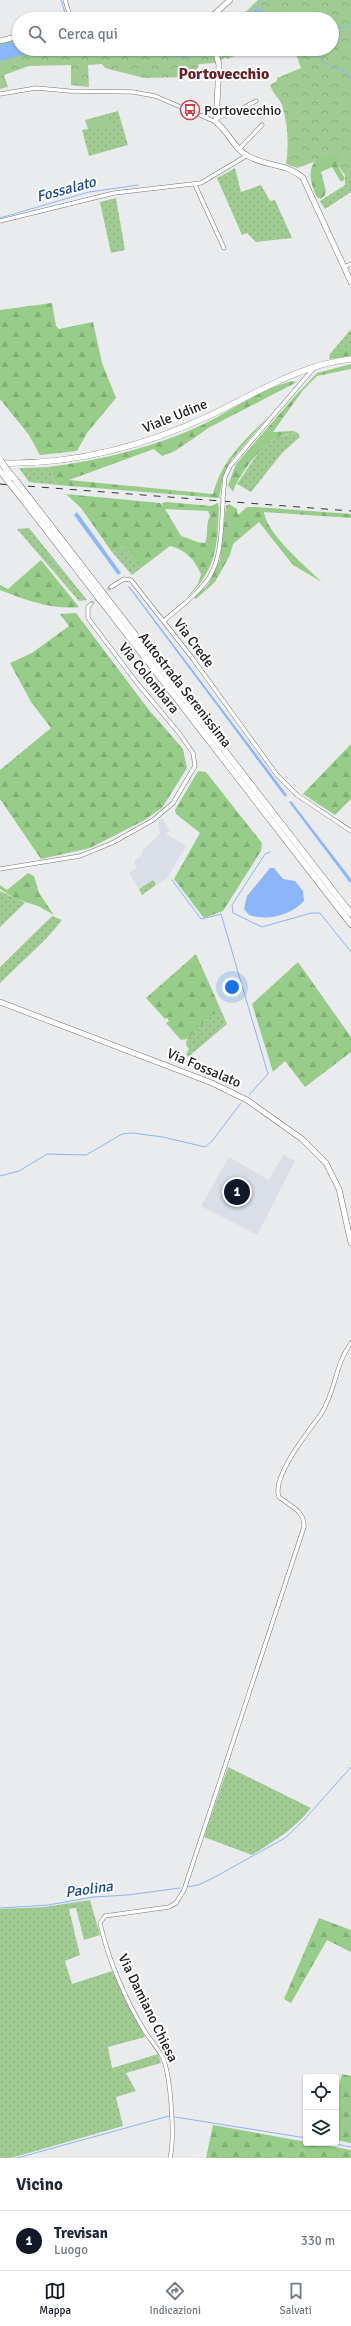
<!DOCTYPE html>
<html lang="it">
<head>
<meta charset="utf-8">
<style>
  body { margin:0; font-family:Signika,sans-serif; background:#f6f6f7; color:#1f2937 }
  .controls { position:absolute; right:12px; bottom:12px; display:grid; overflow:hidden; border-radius:4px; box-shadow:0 1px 3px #0004 }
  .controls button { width:36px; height:36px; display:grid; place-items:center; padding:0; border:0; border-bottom:1px solid #e0e1e3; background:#fff; color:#1f2937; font:20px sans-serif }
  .you { position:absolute; left:232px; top:987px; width:14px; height:14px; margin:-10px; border:3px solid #fff; border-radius:50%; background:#1a73e8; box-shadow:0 0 0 6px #1a73e833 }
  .badge { display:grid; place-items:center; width:26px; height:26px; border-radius:50%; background:#111827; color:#fff; font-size:13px; font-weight:700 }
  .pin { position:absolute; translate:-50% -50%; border:2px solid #fff; box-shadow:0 1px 4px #0006 }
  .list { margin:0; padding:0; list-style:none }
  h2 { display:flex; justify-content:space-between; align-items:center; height:52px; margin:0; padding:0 16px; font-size:17px }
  h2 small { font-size:13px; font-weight:400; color:#747a83 }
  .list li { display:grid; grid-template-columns:26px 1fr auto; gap:12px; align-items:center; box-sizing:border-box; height:60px; padding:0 16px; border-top:1px solid #e0e1e3 }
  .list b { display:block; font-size:15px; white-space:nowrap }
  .list p { margin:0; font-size:13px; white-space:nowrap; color:#747a83 }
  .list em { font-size:13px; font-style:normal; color:#747a83 }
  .icon { flex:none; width:22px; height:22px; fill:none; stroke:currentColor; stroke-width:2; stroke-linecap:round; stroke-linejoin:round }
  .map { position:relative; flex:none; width:351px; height:2158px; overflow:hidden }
  .search { position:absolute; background:#fff; box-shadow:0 1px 3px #0004; left:12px; right:12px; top:12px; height:44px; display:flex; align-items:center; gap:10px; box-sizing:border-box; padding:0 14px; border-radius:22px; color:#747a83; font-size:15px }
  .sheet { height:112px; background:#fff }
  nav { display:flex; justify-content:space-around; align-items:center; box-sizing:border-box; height:56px; border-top:1px solid #e0e1e3; background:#fff; font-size:11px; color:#747a83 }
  nav a { display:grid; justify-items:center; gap:2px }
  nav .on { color:#111827 }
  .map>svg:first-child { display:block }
</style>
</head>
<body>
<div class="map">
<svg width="351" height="2158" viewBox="0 0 351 2158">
  <defs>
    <pattern id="grass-dots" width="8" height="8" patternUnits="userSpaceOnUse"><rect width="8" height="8" fill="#a0cc94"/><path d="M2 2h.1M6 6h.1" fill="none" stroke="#8aaf7f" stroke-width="1.8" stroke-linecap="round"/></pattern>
    <pattern id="forest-firs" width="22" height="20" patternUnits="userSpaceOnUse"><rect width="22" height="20" fill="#97cc89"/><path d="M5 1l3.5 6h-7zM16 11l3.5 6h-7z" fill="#82af76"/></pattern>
    <pattern id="park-crowns" width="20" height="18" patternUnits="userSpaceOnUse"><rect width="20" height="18" fill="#a0cc94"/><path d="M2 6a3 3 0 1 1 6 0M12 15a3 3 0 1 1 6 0" fill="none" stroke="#8aaf7f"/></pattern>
  </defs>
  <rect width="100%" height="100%" fill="#eaebed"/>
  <g fill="#d9dee7">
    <path d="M162,818L170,830L166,834L186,846L167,878L156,885L153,880L139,889L129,873L137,868L134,861L141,856L143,850L160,834L158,820Z"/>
    <path d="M283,1155L295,1161L257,1235L201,1206L229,1157L269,1180Z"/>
  </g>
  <g fill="url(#grass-dots)">
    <path d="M118,111L128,145L89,156L82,130L88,129L85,120Z"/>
    <path d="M351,159V192L325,209L320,201L345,185V175L337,164Z"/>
    <path d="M235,168L241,192L261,185L270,201L275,200L292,238L256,242L247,233L242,235L217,178Z"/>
    <path d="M116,198L125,250L111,253L100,202Z"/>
    <path d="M351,329V356L329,359L330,354Z"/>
    <path d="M298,433L300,437L282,453L251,492L237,484L261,449L278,436Z"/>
    <path d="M49,467L54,480L58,485L29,482L19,468Z"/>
    <path d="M29,528L87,600L79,601L17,529Z"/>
    <path d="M124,546L141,568L132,575L112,552Z"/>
    <path d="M153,880L156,885L142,895L139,889Z"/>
    <path d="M0,891L25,903L0,927Z"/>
    <path d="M52,916L62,920L48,937L0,983V967Z"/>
    <path d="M220,1008L227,1024L188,1057L186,1054L189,1049L186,1045L187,1039Z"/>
    <path d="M228,1767L311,1808C295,1829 274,1841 252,1855L204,1837Z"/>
    <path d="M90,1900L100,1935L84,1940L76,1908L69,1909L80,1955L65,1961L72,1984L112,1971L145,2037L108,2047L112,2068L158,2054L161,2063L126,2073L136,2091L116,2097L123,2126L11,2158H0V1909L44,1907Z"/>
  </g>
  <g fill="url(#forest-firs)" fill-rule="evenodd">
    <path d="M339,150L351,159L337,164L345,179L341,182L332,167L321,172L326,191L325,195L321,199L317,197C311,186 306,167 318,159C324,155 333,153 339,150Z"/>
    <path d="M52,303L56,326L59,329L93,322L102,363L116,398L87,433L77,451L40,455L29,435L0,399V310Z"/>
    <path d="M351,347V355L336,358L330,357L338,349L347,350Z"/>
    <path d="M351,364V369L317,376L303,390L273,432L293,431L298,433C291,434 282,434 277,437C261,446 238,475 233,492L228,485L236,464L296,395L317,373Z"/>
    <path d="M292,381L297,382L210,427L175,451L162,456L154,449L69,480L213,494C223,458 244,441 269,416L232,459L223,476L219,498L58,485L54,480L49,467C102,460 155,447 204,424C233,410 260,389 292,381Z"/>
    <path d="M66,494L160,503L163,507L162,503L166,502L211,506L218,503C220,509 218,518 218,525C217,554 210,577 187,597L198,584L201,574C194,559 186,550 170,546L141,568L124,546L112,552L81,508ZM165,509L208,511L210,516C205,525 209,534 205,543C195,543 190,538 181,536Z"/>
    <path d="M229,504L237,509L238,515L247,507H256L351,514V518L264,512C266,533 306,567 322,582L293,565L259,522L233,544L230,555L215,582L196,599L194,597L208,585L220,560L226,506Z"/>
    <path d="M41,560L79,607C51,610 26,600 0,590V585L8,589Z"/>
    <path d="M76,613L149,710L183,749L187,768L162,808L143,821L90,848L41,859L0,799V770L51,728L31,702L10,663L32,653L69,626L60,614Z"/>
    <path d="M351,744V799L335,815L303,794Z"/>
    <path d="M198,771L206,772L262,843L261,851L223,911L204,918L174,879L200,833L176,814L175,810Z"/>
    <path d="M28,873L34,876L39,893L54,915L38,906L16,899L0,889V885L7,890Z"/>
    <path d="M196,954L220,1008L187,1039L181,1040L166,1023L169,1021L167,1018L165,1019L146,998Z"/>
    <path d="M298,962L351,1037V1052L305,1087L285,1061L273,1072L252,1004Z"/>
    <path d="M319,1918L351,1930V1952L327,1940L291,2003L284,1999Z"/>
    <path d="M342,2074L351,2076V2143L336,2140V2098Z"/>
    <path d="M213,2125L351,2150V2158H206Z"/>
  </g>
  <g fill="url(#park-crowns)">
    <path d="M258,0H351V180L336,154L297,168L286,164C289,145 288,124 282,105C280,99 273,94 270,85L277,81V78L301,68L294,49H332V19H238Z"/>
    <path d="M19,37V49H244L239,54L227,59L226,57L216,63L199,64L196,72H192L191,77L144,78L105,68L102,64L88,65L89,87L71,85V65L29,66L4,75L8,87L0,89V42Z"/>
  </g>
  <path fill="#a0cc94" d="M108,117L111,126L91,131L88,122Z"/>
  <g fill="#8bb6f9">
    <path d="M259,9L282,19L254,14L248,19H241L251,11Z"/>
    <path d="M19,41V49H46L0,61V45Z"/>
    <path d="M145,49H214C190,62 170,57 145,49Z"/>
    <path d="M77,512L121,573L118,575L74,515Z"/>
    <path d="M127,585L130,587L287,795L285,797Z"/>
    <path d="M291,801L351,879V884L289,802Z"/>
    <path d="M270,868H274L283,879L295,881L303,891L304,901C290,916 267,921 249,915L244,909L247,896Z"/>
  </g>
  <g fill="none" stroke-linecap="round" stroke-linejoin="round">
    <g stroke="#8bb6f9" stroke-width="1">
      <path d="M61,0L67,19"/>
      <path d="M255,10L263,0"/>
      <path d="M332,30L351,26"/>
      <path d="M314,49C322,63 330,69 347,71L351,79"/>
      <path d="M0,218L89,192L138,185"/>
      <path d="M270,852L265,854L232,905L233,913L262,927L311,913H320L351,952"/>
      <path d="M172,880L201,919L221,914L268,1074L249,1095"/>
      <path d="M0,1176L19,1171L47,1154L86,1155L122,1134L132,1133L163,1137L205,1147L212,1141L241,1103"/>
      <path d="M187,1887L198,1885L213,1878L285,1838L304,1820L351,1767"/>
      <path d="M0,1908L48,1905L94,1897L127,1895L180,1888"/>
      <path d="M331,2143L351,2147"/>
      <path d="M17,2158L169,2116L306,2138"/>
    </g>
    <path stroke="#c2c2c4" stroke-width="3.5" stroke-dasharray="3.5 2" stroke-linecap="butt" d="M91,604L111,587"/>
    <g stroke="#747577" stroke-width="4.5">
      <g id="street">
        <path d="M65,0L71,19"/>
        <path d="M0,94L36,88L69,91L133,92L155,96L216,122"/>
        <path d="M217,118L243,108L256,101"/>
        <path d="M239,149L262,125"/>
        <path d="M195,185L224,248"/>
        <path d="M0,221L114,193L201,183L246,156"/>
        <path d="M344,267L351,264"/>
        <path d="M223,497L225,477L230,466L314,368"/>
        <path d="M111,587L124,579L131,580L193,659L277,775L297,795L351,831"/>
        <path d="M164,621C179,607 199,594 210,576C222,556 221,527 223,504"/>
        <path d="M0,869L80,856L112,843L153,820L173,803L195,766L193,753L179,733L137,683L88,618V607L91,604"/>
        <path d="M170,2158C175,2138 171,2078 163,2058C158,2048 150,2040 144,2030C125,1999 108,1959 100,1923L105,1916L169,1907L176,1903L184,1890L304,1527C305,1511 290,1506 279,1497C271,1477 309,1431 321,1414C336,1391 335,1364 351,1343"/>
      </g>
    </g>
    <g stroke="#747577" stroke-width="6">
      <g id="secondary">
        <path d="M209,19L230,0"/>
        <path d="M0,41L19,36"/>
        <path d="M215,49L219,65L216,122C228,131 234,149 248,156C267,167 287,163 303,178L351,282"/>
        <path d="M0,1002L212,1083L247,1100L302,1139L326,1163L339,1189L351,1243"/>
      </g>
    </g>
    <g stroke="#747577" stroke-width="6">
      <path id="primary" d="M0,463C74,465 145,446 211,415C257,393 299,365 351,359"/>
    </g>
    <g stroke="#747577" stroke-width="7">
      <g id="highway">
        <path d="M6,469L16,481"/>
        <path d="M0,470L9,482"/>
        <path d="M26,494L351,914"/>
        <path d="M21,497L351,924"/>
      </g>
    </g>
    <use href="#street" stroke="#fff" stroke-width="3.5"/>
    <use href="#secondary" stroke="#fff" stroke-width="5"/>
    <use href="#primary" stroke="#fff" stroke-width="5.5"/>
    <use href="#highway" stroke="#fff" stroke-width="6"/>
    <path stroke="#363638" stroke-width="1" stroke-dasharray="7 7" stroke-linecap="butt" d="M0,484L351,511"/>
    <g stroke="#747577" stroke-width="4.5" stroke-linecap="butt">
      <path id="street-bridge" d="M223,504V497"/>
    </g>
    <g stroke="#747577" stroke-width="7" stroke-linecap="butt">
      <g id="highway-bridge">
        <path d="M0,460L6,469"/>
        <path d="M16,481L26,494"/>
        <path d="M9,482L21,497"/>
      </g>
    </g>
    <use href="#street-bridge" stroke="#fff" stroke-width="3.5"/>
    <use href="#highway-bridge" stroke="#fff" stroke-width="6"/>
  </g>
  <defs>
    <g id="bus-ring" transform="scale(1)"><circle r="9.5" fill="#fff" stroke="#cf3f4d" stroke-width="1.5"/><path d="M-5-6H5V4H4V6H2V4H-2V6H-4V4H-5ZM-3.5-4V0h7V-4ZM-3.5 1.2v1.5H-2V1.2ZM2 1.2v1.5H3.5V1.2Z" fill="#cf3f4d"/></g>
  </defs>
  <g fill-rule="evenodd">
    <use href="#bus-ring" x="190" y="110"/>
  </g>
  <g text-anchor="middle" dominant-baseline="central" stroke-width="4" stroke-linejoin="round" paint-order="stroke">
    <g font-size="14" fill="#202021" stroke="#fff" text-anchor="start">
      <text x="204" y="110">Portovecchio</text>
    </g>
    <g font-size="14" fill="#202021" stroke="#fff">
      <text transform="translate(175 416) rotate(-22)">Viale Udine</text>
      <text transform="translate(194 643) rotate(53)">Via Crede</text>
      <text transform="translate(149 678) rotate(51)">Via Colombara</text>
      <text transform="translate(185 690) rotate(52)">Autostrada Serenissima</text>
      <text transform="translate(204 1068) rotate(23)">Via Fossalato</text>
      <text transform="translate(148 2008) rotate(64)">Via Damiano Chiesa</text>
    </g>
    <g font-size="15" font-style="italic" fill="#154895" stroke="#fff">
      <text transform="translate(66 189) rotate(-15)">Fossalato</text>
      <text transform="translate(89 1889) rotate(-8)">Paolina</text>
    </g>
    <g font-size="16" font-weight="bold" fill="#662025" stroke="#fff">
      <text x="224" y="74">Portovecchio</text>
    </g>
  </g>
</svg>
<div class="controls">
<button><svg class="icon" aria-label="locate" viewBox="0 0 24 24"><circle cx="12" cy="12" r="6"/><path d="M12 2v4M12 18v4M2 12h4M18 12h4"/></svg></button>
<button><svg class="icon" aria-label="layers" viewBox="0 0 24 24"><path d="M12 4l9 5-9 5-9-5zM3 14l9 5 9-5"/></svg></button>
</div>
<div class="you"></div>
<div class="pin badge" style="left:237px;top:1192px">1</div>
<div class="search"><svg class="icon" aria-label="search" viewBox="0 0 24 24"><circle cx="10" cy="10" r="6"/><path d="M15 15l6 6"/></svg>Cerca qui</div>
</div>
<section class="sheet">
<h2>Vicino<small></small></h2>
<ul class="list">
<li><span class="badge">1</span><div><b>Trevisan</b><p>Luogo</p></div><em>330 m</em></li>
</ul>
</section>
<nav>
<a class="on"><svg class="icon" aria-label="map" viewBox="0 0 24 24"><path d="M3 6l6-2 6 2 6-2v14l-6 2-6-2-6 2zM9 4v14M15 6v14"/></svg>Mappa</a>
<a><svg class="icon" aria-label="directions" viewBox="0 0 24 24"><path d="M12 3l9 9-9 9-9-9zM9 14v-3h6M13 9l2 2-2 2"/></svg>Indicazioni</a>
<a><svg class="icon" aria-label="saved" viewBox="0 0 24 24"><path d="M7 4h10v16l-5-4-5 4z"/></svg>Salvati</a>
</nav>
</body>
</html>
